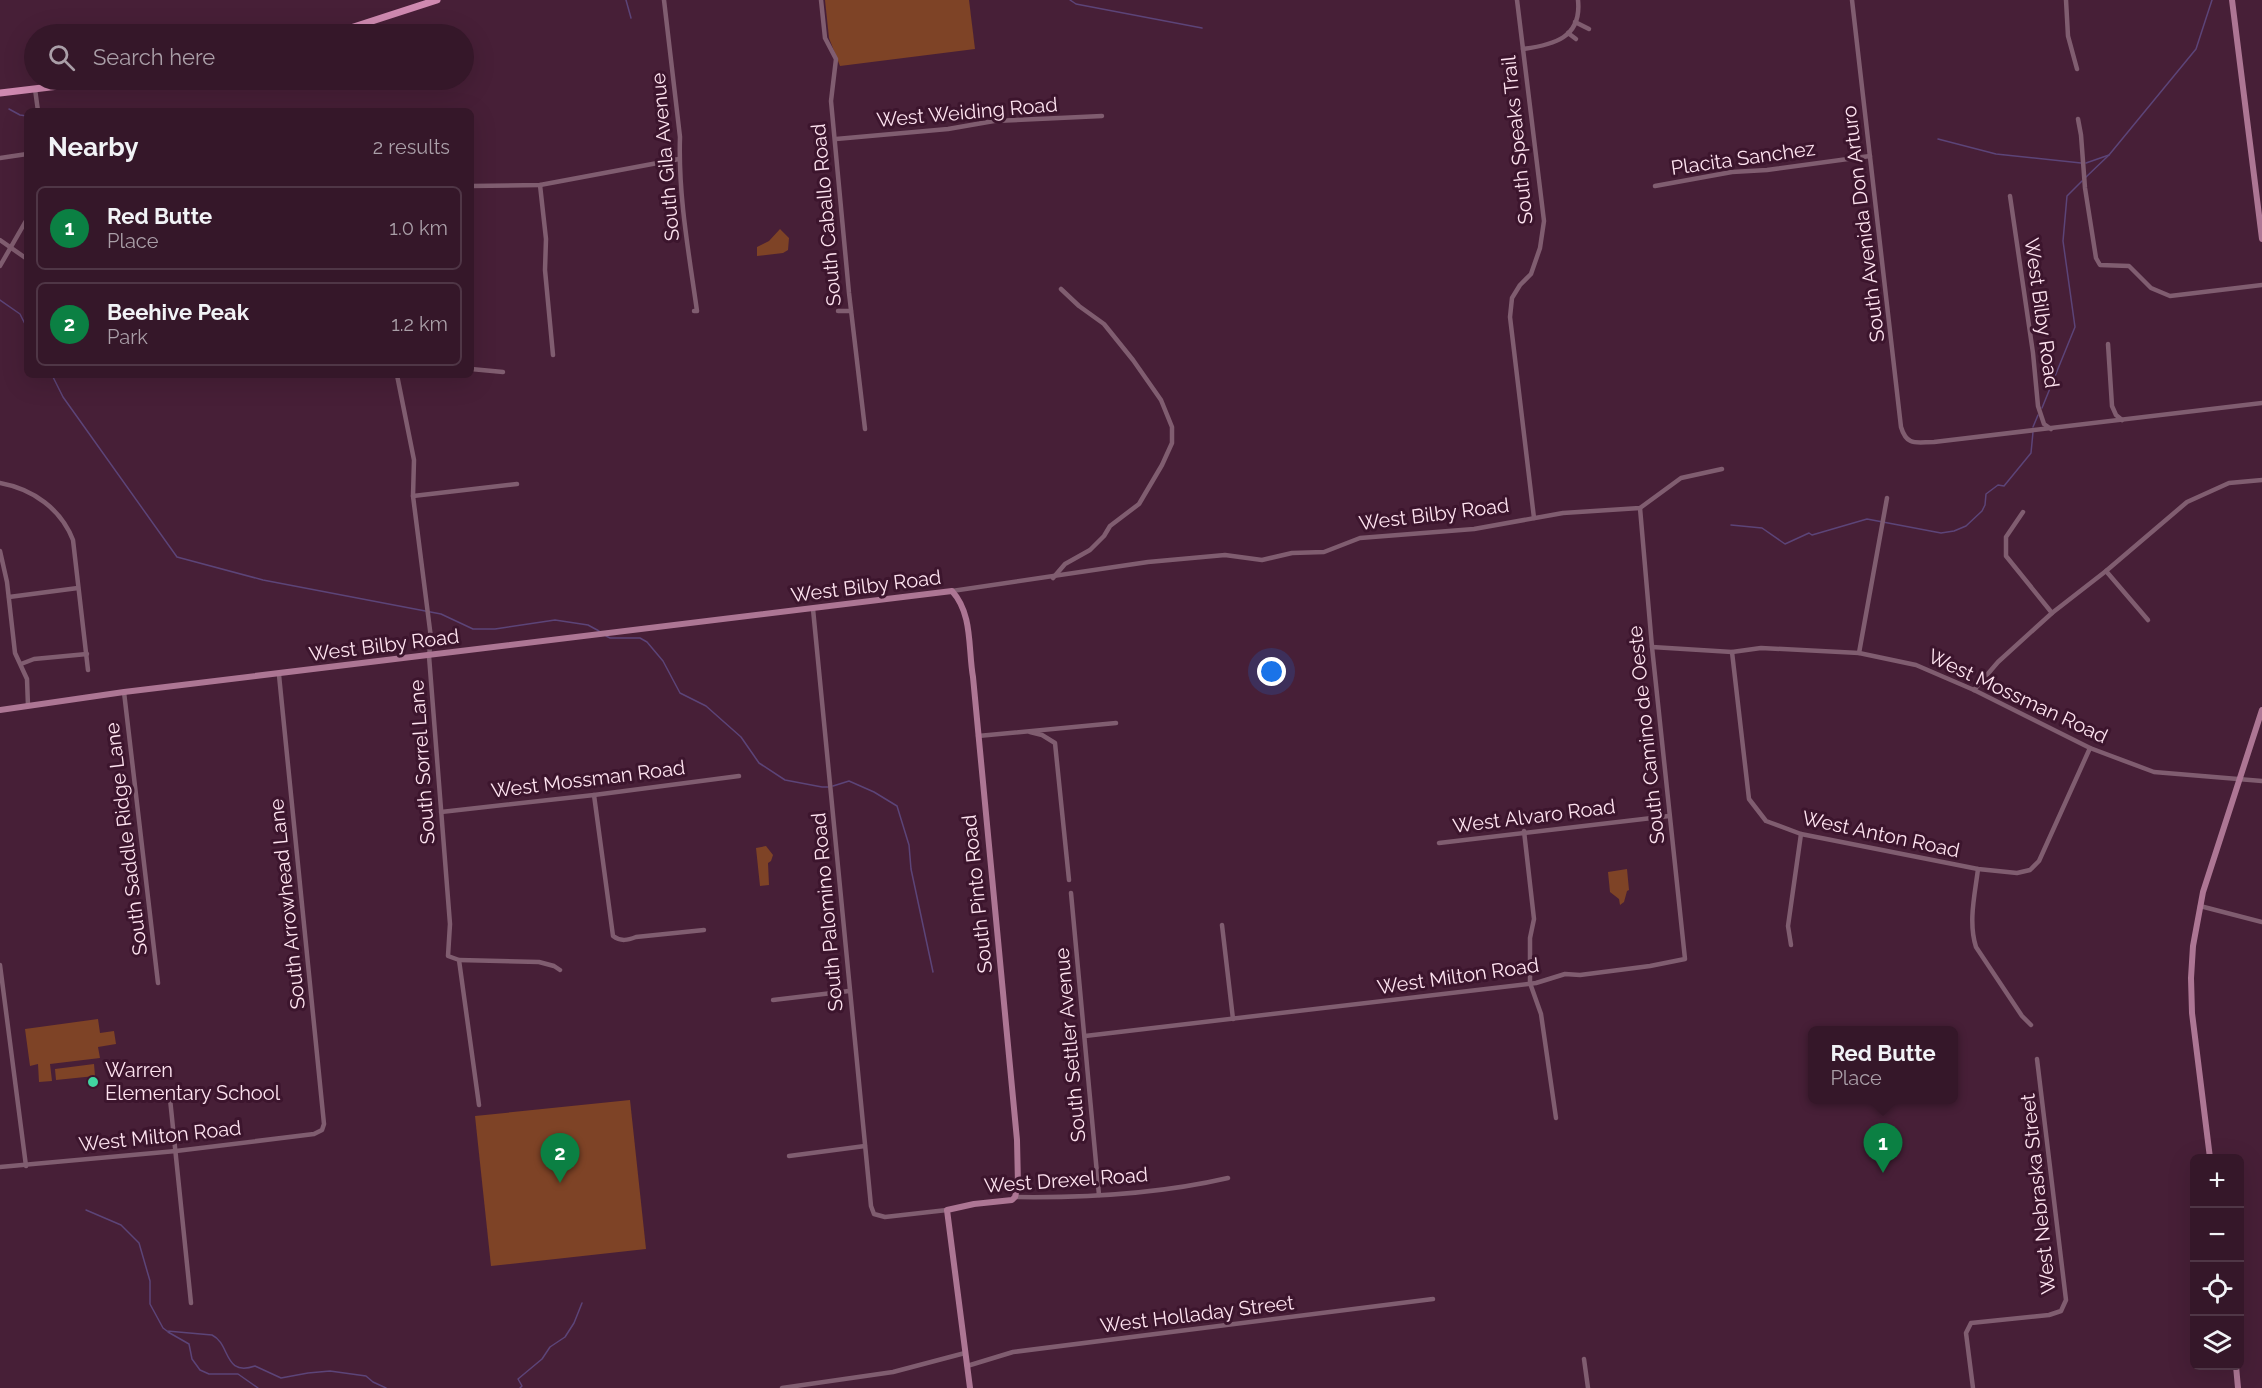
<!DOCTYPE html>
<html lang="en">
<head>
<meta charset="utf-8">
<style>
  body { margin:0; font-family:Raleway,sans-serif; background:#3d2031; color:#f1f3f6 }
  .controls { position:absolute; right:18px; bottom:18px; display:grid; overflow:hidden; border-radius:9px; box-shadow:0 6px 24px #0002 }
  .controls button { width:54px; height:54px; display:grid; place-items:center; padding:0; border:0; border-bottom:2px solid #4f3646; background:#351729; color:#f1f3f6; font:30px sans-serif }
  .you { position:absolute; left:1272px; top:672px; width:21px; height:21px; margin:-15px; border:4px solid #fff; border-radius:50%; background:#1a73e8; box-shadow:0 0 0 9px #1a73e833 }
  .badge { display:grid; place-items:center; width:39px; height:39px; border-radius:50%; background:#0b8043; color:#fff; font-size:20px; font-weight:700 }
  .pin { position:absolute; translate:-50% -50px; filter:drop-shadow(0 2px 3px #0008) }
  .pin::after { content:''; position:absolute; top:32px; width:21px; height:18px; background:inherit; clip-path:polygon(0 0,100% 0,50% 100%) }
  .popup { position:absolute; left:1808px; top:1026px; width:150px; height:78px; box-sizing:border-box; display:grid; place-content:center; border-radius:9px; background:#351729; filter:drop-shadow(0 2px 4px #0005); font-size:20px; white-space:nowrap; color:#aa9fa8 }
  .popup b { font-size:22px; color:#f1f3f6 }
  .popup::after { content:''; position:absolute; left:50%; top:100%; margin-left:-12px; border:12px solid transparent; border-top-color:#351729 }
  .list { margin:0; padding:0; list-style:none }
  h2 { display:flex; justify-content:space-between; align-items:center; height:78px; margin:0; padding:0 24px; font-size:26px }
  h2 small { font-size:20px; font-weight:400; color:#aa9fa8 }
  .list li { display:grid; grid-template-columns:39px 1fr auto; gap:18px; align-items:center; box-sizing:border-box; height:84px; margin:0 12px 12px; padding:0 12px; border:2px solid #4f3646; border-radius:9px }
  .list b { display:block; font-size:22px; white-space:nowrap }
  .list p { margin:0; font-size:20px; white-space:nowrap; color:#aa9fa8 }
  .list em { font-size:20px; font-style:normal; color:#aa9fa8 }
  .icon { flex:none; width:33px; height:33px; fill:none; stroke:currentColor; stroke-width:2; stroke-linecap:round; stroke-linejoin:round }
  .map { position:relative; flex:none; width:2262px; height:1388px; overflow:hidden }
  .search { position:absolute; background:#351729; box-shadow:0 6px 24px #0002; left:24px; top:24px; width:450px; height:66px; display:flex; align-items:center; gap:15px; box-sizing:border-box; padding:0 21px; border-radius:33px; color:#aa9fa8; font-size:22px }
  .panel { position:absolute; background:#351729; box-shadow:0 6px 24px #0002; left:24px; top:108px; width:450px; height:270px; border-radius:9px }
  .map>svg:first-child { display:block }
</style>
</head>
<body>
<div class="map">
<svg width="2262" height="1388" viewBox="0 0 2262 1388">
  <rect width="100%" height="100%" fill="#471f37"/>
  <g fill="#7e4326">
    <path d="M825,0H969L975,49L840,66L829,38Z"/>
    <path d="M780,229L789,238L788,250L783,253L757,256V247L769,241Z"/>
    <path d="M766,846L773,855L771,861L768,863L769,885L760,886L756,848Z"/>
    <path d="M1627,869L1629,890L1627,891L1624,902L1620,905L1619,899L1610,892L1608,872Z"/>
    <path d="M98,1019L100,1033L114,1031L116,1044L98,1047L100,1058L50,1064L52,1081L39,1082L38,1064L30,1066L25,1029Z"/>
    <path d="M94,1064L95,1076L56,1080L55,1069Z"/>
    <path d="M630,1100L646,1249L491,1266L475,1116Z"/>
  </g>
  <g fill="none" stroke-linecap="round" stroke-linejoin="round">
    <g stroke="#5c4478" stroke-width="1.5">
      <path d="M626,0L631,18"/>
      <path d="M1070,0L1076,4L1202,28"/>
      <path d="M9,109L20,115L27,116"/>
      <path d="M1938,139L1996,154L2081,163"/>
      <path d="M2086,163L2109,155L2196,49L2212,0"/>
      <path d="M2085,178L2109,155"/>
      <path d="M0,300L20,314L27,328"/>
      <path d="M52,375L63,397L177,557L263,580L441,614L473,629H495L555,620L588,625L599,631"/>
      <path d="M2042,408L2075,327L2063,241L2067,196L2082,181"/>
      <path d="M2033,427L2038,415"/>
      <path d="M1731,525L1762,528L1785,544L1809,533L1812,535L1867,519L1941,533L1954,531L1966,526L1982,511L1985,505L1986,494L1998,485L2004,486L2031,453L2033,432"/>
      <path d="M606,636L610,638H640L647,642L663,661L680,693L706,706L741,737L759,763L785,780L822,787H828"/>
      <path d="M833,786L849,781L874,792L897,806L909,845L911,869L933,972"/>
      <path d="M86,1210L121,1225L139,1243L150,1281V1304L163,1328L167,1331L212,1335C231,1344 223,1377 255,1366L281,1378L308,1373L330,1371L366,1376L373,1382L386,1388"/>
      <path d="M168,1332L189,1344L192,1359L200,1370L209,1374H238L258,1388"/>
      <path d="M520,1388L522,1386L518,1379L542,1359L550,1347L565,1337L574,1323L582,1303"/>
    </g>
    <g stroke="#805d70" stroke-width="4.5">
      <path d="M664,0L680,137C678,195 689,254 697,311H694"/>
      <path d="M821,0L825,38L836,59L831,101L849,293L865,429"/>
      <path d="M1517,0L1544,221L1540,248L1531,274L1520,285L1512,298L1510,317L1534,518"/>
      <path d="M1852,0L1901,427C1907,447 1917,442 1934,442L2262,403"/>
      <path d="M2066,0L2068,36L2077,69"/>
      <path d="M1575,22L1589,29"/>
      <path d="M1568,33L1576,39"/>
      <path d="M1523,49C1553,45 1582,38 1578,0"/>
      <path d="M35,89L38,111"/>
      <path d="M2078,119L2081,135L2085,188L2096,258L2100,265L2129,266L2151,288L2170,296L2262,285"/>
      <path d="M836,139L948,129L994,121L1102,116"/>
      <path d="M0,158L27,154"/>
      <path d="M540,185L546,239L545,270L553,355"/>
      <path d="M471,186L540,185L679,159"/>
      <path d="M1655,186L1732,172L1767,170L1870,156"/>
      <path d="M2010,196L2033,353L2038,406L2044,424L2051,429"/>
      <path d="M0,240L27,259"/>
      <path d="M0,266L27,219"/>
      <path d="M838,311H851"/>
      <path d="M2108,344L2112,406L2116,415L2122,420"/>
      <path d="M471,369L503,372"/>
      <path d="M397,375L414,460L413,496L431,638L429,656L450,924L448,956L459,960L479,1105"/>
      <path d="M0,483C33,489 61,509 73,540L88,670"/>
      <path d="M413,496L517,484"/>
      <path d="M2023,512L2006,537V556L2052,613"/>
      <path d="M0,551L7,582L15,653L27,679L28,706"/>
      <path d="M2106,571L2148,620"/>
      <path d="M1053,578L1065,564L1090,550L1104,536L1110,526L1139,504L1162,465L1172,443V427L1161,400L1133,360L1104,324L1079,306L1061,289"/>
      <path d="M952,591L1148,562L1225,555L1262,560L1292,553L1324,552L1360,538L1474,529L1563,513L1640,508L1681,478L1722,469"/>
      <path d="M9,597L78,588"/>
      <path d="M813,609L871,1206L874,1214L885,1217L947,1210"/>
      <path d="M1652,647L1732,652L1761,648L1859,653L1916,665L1974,690L2090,748L2154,772L2262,781"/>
      <path d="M1732,652L1749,799L1766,821L1801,834L1978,869L2017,873L2030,870L2039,861L2090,748"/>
      <path d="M1859,653L1887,498"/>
      <path d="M21,664L34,659L87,654"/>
      <path d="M1974,690L1998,662L2052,613L2106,571L2187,502L2229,483L2262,480"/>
      <path d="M124,692L158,983"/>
      <path d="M1030,732L1042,735L1055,743L1069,880"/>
      <path d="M978,736L1116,723"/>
      <path d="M594,795L613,936C621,942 628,940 636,937L704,930"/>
      <path d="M441,812L594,795L739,776"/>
      <path d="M1524,831L1534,919L1530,938V983L1541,1014L1556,1118"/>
      <path d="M1439,843L1669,816"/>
      <path d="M1978,869C1975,894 1968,922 1976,947L2022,1016L2031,1025"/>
      <path d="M1071,893L1099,1195"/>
      <path d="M2200,906L2262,922"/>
      <path d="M1222,925L1233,1019"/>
      <path d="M1791,945L1788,926L1801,834"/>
      <path d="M459,960L539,962L554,966L560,970"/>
      <path d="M0,965L26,1166"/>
      <path d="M773,1000L849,991"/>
      <path d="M1085,1036L1536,983L1565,974L1580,975L1650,966L1685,959L1652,647L1640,508"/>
      <path d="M169,1089L191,1303"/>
      <path d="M789,1156L865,1146"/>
      <path d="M0,1167L176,1151L314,1134L322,1130L324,1124L279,675"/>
      <path d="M1015,1197C1086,1198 1159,1194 1228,1178"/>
      <path d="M1584,1359L1588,1388"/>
      <path d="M967,1366L1013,1352L1433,1299"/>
      <path d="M782,1388L893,1372L965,1353"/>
      <path d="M1973,1388L1966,1333L1971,1323L2049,1315L2061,1311L2066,1300L2037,1059"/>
    </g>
    <g stroke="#ad7694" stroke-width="6">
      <path d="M2232,0L2262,239"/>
      <path d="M0,710L124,692L952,591C973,614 968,649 973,677L1017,1140L1018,1185L1015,1197L1012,1200L974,1204L947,1210L970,1388"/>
      <path d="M2210,1158L2192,1013L2191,978L2193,946L2203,892L2262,710"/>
      <path d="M2236,1366L2238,1388"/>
    </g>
    <g stroke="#cf89b0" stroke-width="7">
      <path d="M332,34L437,0"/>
      <path d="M0,93L109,80"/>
    </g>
  </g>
  <circle fill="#41d4a1" stroke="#3c152d" stroke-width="2" cx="93" cy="1082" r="6"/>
  <g text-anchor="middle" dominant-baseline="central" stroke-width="6" stroke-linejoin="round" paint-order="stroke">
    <g font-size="20" fill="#fee3f0" stroke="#3c152d">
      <text transform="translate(967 112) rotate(-5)">West Weiding Road</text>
      <text transform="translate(1517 140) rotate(-96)">South Speaks Trail</text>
      <text transform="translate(665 157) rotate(-95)">South Gila Avenue</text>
      <text transform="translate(1743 158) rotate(-8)">Placita Sanchez</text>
      <text transform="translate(826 215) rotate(-95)">South Caballo Road</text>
      <text transform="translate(1863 224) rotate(-97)">South Avenida Don Arturo</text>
      <text transform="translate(2042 313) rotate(82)">West Bilby Road</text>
      <text transform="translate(1434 514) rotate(-7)">West Bilby Road</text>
      <text transform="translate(866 586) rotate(-7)">West Bilby Road</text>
      <text transform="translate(384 645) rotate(-7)">West Bilby Road</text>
      <text transform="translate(2018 696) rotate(25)">West Mossman Road</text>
      <text transform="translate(1646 735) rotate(-96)">South Camino de Oeste</text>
      <text transform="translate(422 762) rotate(-94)">South Sorrel Lane</text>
      <text transform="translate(588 779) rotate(-7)">West Mossman Road</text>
      <text transform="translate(1534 816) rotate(-7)">West Alvaro Road</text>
      <text transform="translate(1881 834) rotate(12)">West Anton Road</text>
      <text transform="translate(126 839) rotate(-97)">South Saddle Ridge Lane</text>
      <text transform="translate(977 894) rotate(-96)">South Pinto Road</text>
      <text transform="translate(287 904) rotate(-96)">South Arrowhead Lane</text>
      <text transform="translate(827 912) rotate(-95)">South Palomino Road</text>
      <text transform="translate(1458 976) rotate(-8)">West Milton Road</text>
      <text transform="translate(1070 1045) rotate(-95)">South Settler Avenue</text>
      <text transform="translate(160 1136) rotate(-6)">West Milton Road</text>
      <text transform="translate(1066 1180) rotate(-4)">West Drexel Road</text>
      <text transform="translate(2038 1194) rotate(-96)">West Nebraska Street</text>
      <text transform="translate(1197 1314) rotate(-7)">West Holladay Street</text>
    </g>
    <g font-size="20" fill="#fee3f0" stroke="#3c152d" text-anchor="start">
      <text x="105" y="1070">Warren<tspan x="105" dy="23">Elementary School</tspan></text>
    </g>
  </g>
</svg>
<div class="controls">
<button>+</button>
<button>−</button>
<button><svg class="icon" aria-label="locate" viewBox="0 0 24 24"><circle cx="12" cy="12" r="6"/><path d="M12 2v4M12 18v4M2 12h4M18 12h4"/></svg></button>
<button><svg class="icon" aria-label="layers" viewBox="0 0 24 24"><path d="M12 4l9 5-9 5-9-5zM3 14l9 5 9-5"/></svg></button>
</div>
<div class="you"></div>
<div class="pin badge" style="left:1883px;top:1173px">1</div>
<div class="popup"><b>Red Butte</b>Place</div>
<div class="pin badge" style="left:560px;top:1183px">2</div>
<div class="search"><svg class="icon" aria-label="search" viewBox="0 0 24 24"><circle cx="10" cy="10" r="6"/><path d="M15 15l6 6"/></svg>Search here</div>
<section class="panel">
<h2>Nearby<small>2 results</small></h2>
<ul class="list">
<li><span class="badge">1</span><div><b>Red Butte</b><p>Place</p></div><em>1.0 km</em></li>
<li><span class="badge">2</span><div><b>Beehive Peak</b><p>Park</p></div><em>1.2 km</em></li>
</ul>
</section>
</div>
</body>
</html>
